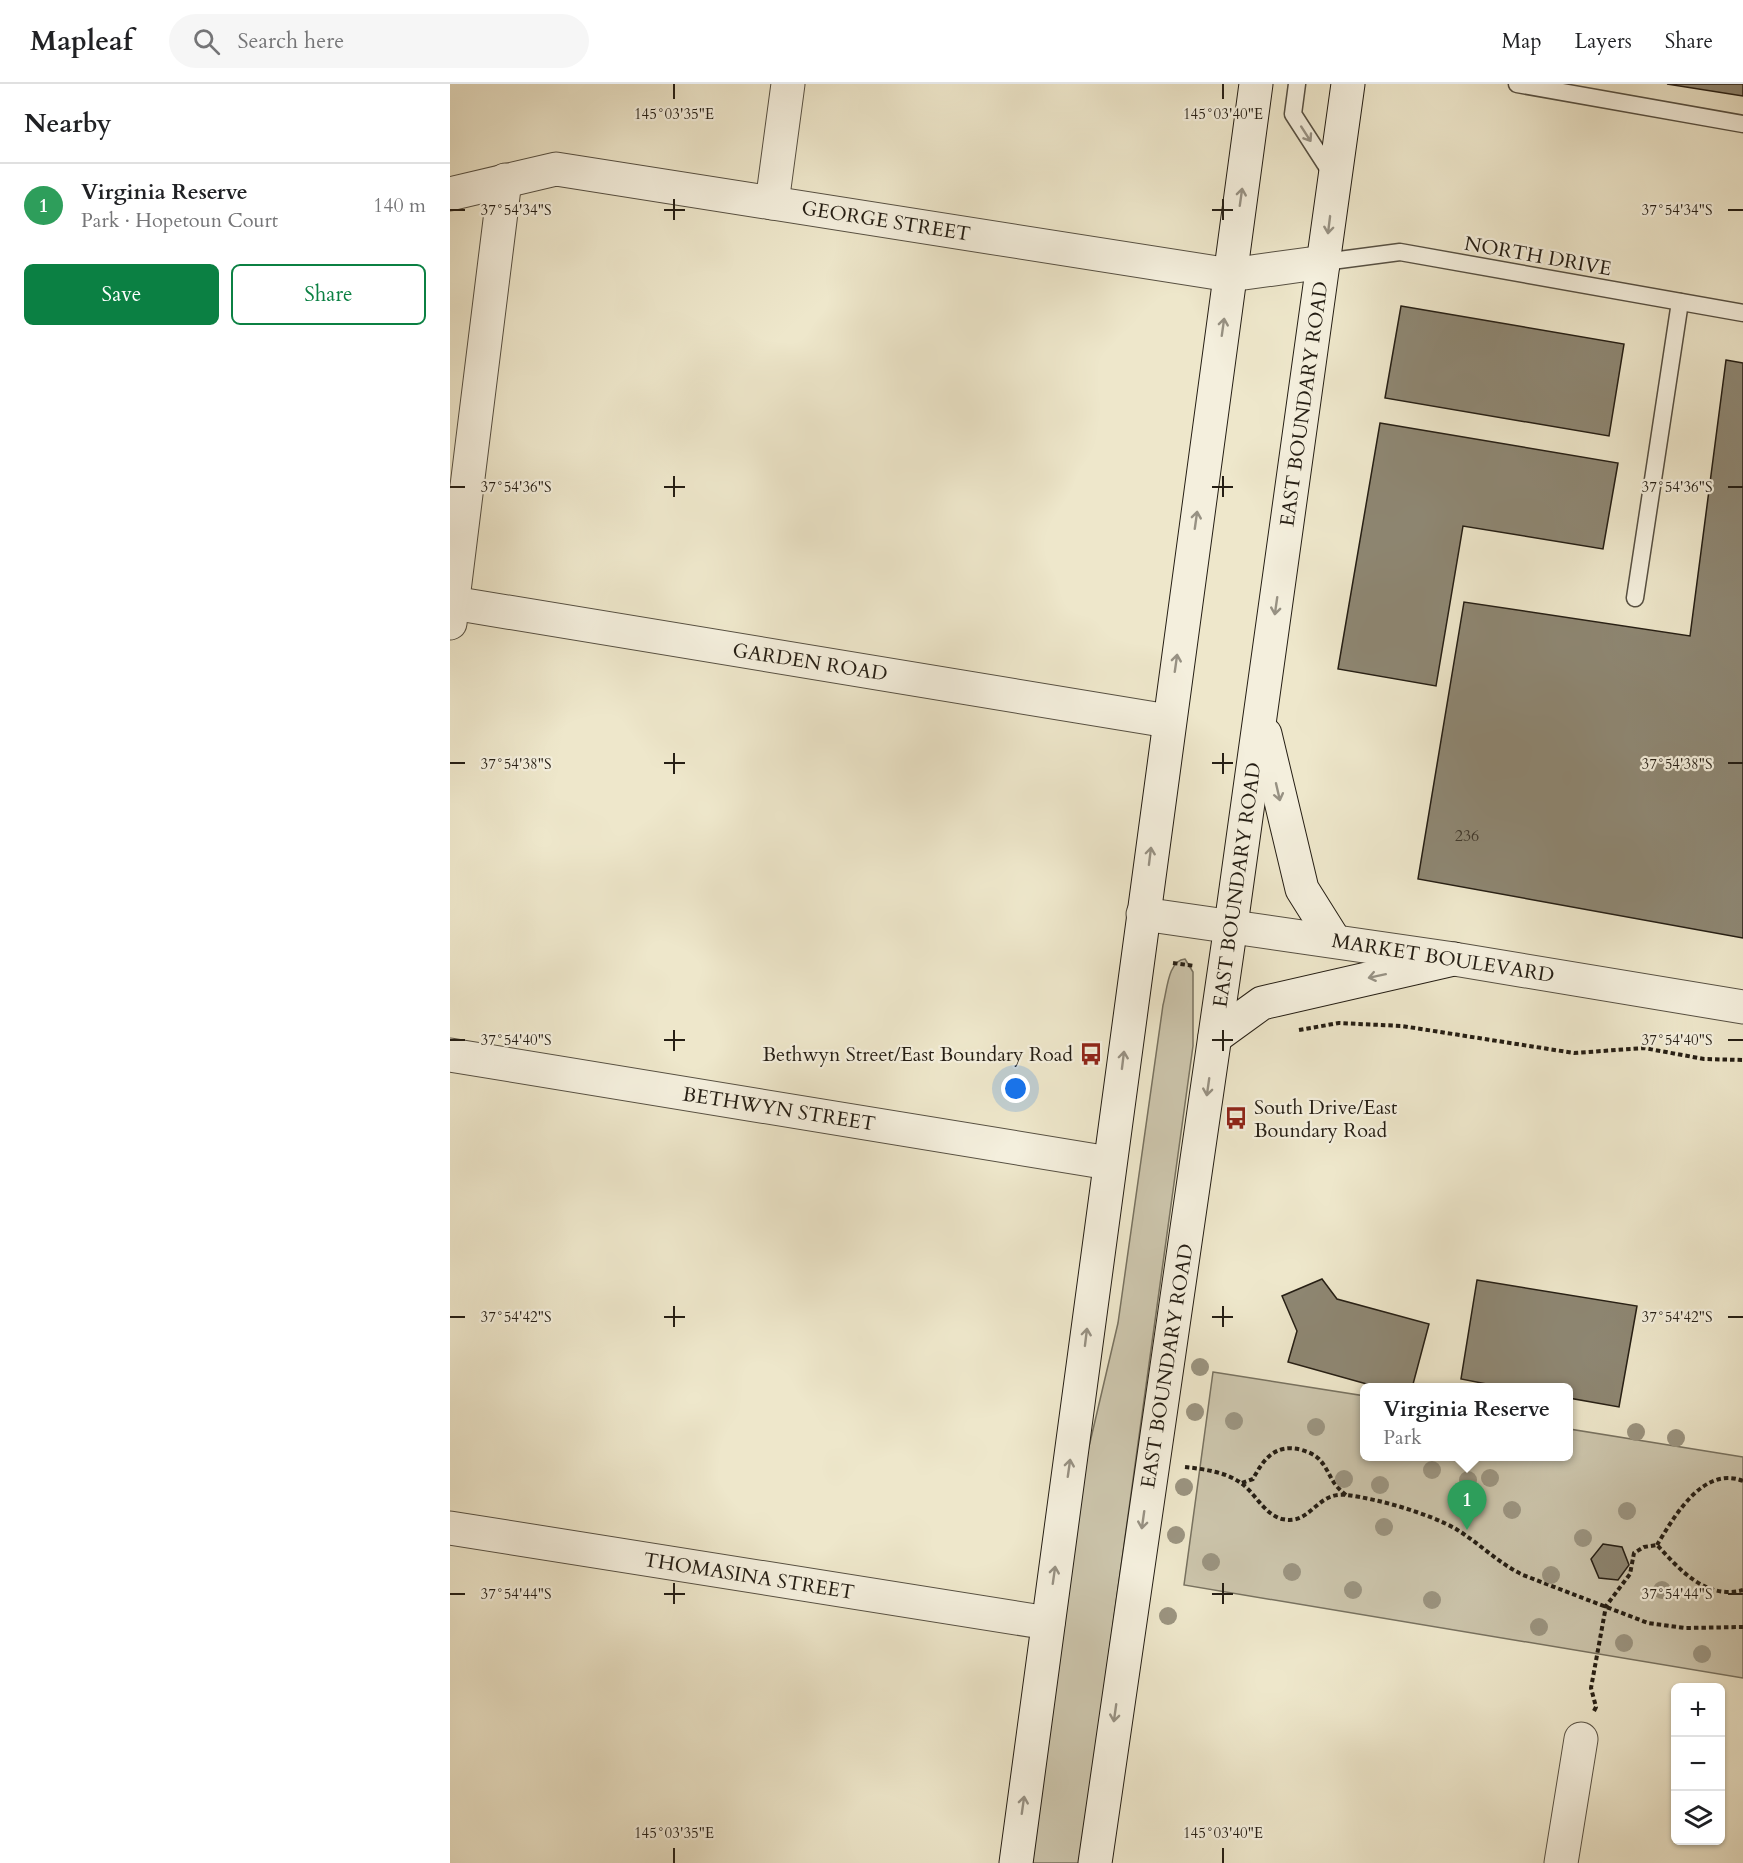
<!DOCTYPE html>
<html lang="en">
<head>
<meta charset="utf-8">
<style>
  body { margin:0; font-family:Cardo,serif; background:#f6f6f6; color:#202124 }
  .controls { position:absolute; right:18px; bottom:18px; display:grid; overflow:hidden; border-radius:9px; box-shadow:0 2px 4px #0004 }
  .controls button { width:54px; height:54px; display:grid; place-items:center; padding:0; border:0; border-bottom:2px solid #e0e0e0; background:#fff; color:#202124; font:30px sans-serif }
  .you { position:absolute; left:566px; top:1005px; width:21px; height:21px; margin:-15px; border:4px solid #fff; border-radius:50%; background:#1a73e8; box-shadow:0 0 0 9px #1a73e833 }
  .badge { display:grid; place-items:center; width:39px; height:39px; border-radius:50%; background:#0b8043; color:#fff; font-size:20px; font-weight:700 }
  .pin { position:absolute; translate:-50% -50px; filter:drop-shadow(0 2px 3px #0008) }
  .pin::after { content:''; position:absolute; top:32px; width:21px; height:18px; background:inherit; clip-path:polygon(0 0,100% 0,50% 100%) }
  .popup { position:absolute; left:910px; top:1299px; width:213px; height:78px; box-sizing:border-box; display:grid; place-content:center; border-radius:9px; background:#fff; filter:drop-shadow(0 2px 4px #0005); font-size:20px; white-space:nowrap; color:#757577 }
  .popup b { font-size:22px; color:#202124 }
  .popup::after { content:''; position:absolute; left:50%; top:100%; margin-left:-12px; border:12px solid transparent; border-top-color:#fff }
  .list { margin:0; padding:0; list-style:none }
  h2 { display:flex; justify-content:space-between; align-items:center; height:78px; margin:0; padding:0 24px; font-size:26px }
  h2 small { font-size:20px; font-weight:400; color:#757577 }
  .list li { display:grid; grid-template-columns:39px 1fr auto; gap:18px; align-items:center; box-sizing:border-box; height:84px; padding:0 24px; border-top:2px solid #e0e0e0 }
  .list b { display:block; font-size:22px; white-space:nowrap }
  .list p { margin:0; font-size:20px; white-space:nowrap; color:#757577 }
  .list em { font-size:20px; font-style:normal; color:#757577 }
  .actions { display:flex; gap:12px; padding:18px 24px }
  .actions a { flex:1; padding:14px 0; border:2px solid #0b8043; border-radius:9px; text-align:center; font-size:21px; color:#0b8043 }
  .actions .main { background:#0b8043; color:#fff }
  .icon { flex:none; width:33px; height:33px; fill:none; stroke:currentColor; stroke-width:2; stroke-linecap:round; stroke-linejoin:round }
  .map { position:relative; flex:none; width:1293px; height:1779px; overflow:hidden }
  header { display:flex; align-items:center; gap:36px; box-sizing:border-box; height:84px; padding:0 30px; background:#fff; border-bottom:2px solid #e0e0e0 }
  header strong { font-size:28px }
  nav { display:flex; gap:33px; margin-inline-start:auto; font-size:21px }
  .search { width:420px; height:54px; background:#f6f6f6; display:flex; align-items:center; gap:15px; box-sizing:border-box; padding:0 21px; border-radius:33px; color:#757577; font-size:22px }
  main { display:flex }
  aside { flex:1; background:#fff }
  .map>svg:first-child { display:block }
</style>
</head>
<body>
<header>
<strong>Mapleaf</strong>
<div class="search"><svg class="icon" aria-label="search" viewBox="0 0 24 24"><circle cx="10" cy="10" r="6"/><path d="M15 15l6 6"/></svg>Search here</div>
<nav><a>Map</a><a>Layers</a><a>Share</a></nav>
</header>
<main>
<aside>
<h2>Nearby<small></small></h2>
<ul class="list">
<li><span class="badge" style="background:#2e9e5b">1</span><div><b>Virginia Reserve</b><p>Park · Hopetoun Court</p></div><em>140 m</em></li>
</ul>
<div class="actions"><a class="main">Save</a><a>Share</a></div>
</aside>
<div class="map">
<svg width="1293" height="1779" viewBox="0 0 1293 1779">
  <rect width="100%" height="100%" fill="#eee7cb"/>
  <filter id="stains"><feTurbulence type="fractalNoise" baseFrequency=".00333" numOctaves="4"/><feColorMatrix values="0 0 0 0 .2 0 0 0 0 .09 0 0 0 0 .02 0 0 0 .5 -.17"/></filter>
  <radialGradient id="worn" r=".72"><stop offset=".6" stop-color="#630" stop-opacity="0"/><stop offset="1" stop-color="#630" stop-opacity=".3"/></radialGradient>
  <g fill="#ccc5ac" stroke="#787260" stroke-width="1.5">
    <path d="M735,875L743,888V962L630,1779H581L634,1384L668,1239L713,921C717,907 718,876 735,875Z"/>
    <path d="M763,1288L915,1312V1372H1119V1345L1293,1373V1594L734,1501Z"/>
  </g>
  <g fill="#8e8773" stroke="#251e14" stroke-width="1.5">
    <path d="M1217,0H1293V12Z"/>
    <path d="M951,222L1174,260L1159,352L935,314Z"/>
    <path d="M1276,276L1293,279V854L968,795L1014,518L1240,552Z"/>
    <path d="M930,339L1168,379L1153,465L1013,442L986,602L888,585Z"/>
    <path d="M872,1195L887,1215L979,1240L962,1304H931L838,1278L847,1247L832,1212Z"/>
    <path d="M1027,1196L1187,1222L1169,1323L1119,1314V1304H1057L1011,1295Z"/>
    <path d="M1153,1460L1172,1463L1179,1481L1168,1496L1149,1494L1141,1475Z"/>
  </g>
  <g fill="none" stroke-linecap="round" stroke-linejoin="round">
    <g stroke="#575042" stroke-width="19">
      <g id="lane">
        <path d="M847,0L843,30L883,92"/>
        <path d="M1067,0L1293,40"/>
        <path d="M874,178L950,168L1293,229"/>
        <path d="M1185,514L1230,218"/>
      </g>
    </g>
    <g stroke="#575042" stroke-width="35">
      <g id="street">
        <path d="M0,110L106,85L780,191L874,178"/>
        <path d="M322,119L338,0"/>
        <path d="M3,519L718,637"/>
        <path d="M0,539L55,96"/>
        <path d="M693,830L1004,875L1293,923"/>
        <path d="M0,971L659,1079"/>
        <path d="M0,1444L598,1539"/>
        <path d="M1111,1779L1131,1655"/>
      </g>
    </g>
    <g stroke="#251e14" stroke-width="35">
      <g id="secondary">
        <path d="M815,650L852,805L884,856"/>
        <path d="M765,953L812,919L1004,875"/>
        <path d="M566,1779L806,0"/>
        <path d="M645,1779L781,841L898,0"/>
      </g>
    </g>
    <g stroke="#251e14" stroke-width="4" stroke-dasharray="4.5 3" stroke-linecap="butt">
      <path d="M723,879L745,882"/>
      <path d="M849,946L889,939L952,942L1124,969L1194,964L1254,975L1293,976"/>
      <path d="M735,1383C753,1385 776,1388 791,1399C806,1410 814,1430 832,1435C862,1442 865,1407 897,1411C928,1415 978,1429 1006,1445C1029,1459 1048,1479 1073,1491L1198,1539L1235,1544L1293,1543"/>
      <path d="M792,1399L803,1395C814,1374 826,1359 852,1366C858,1368 864,1370 869,1375C881,1388 879,1398 896,1411"/>
      <path d="M1207,1461C1224,1433 1253,1381 1293,1397"/>
      <path d="M1144,1627L1146,1623L1141,1604L1156,1522L1180,1490L1184,1469L1194,1463L1207,1461C1230,1486 1256,1516 1293,1506"/>
    </g>
    <use href="#lane" stroke="#f4efdd" stroke-width="16"/>
    <use href="#street" stroke="#f4efdd" stroke-width="33"/>
    <use href="#secondary" stroke="#f4efdd" stroke-width="33"/>
  </g>
  <g fill="#9b9480">
    <circle cx="750" cy="1283" r="9"/>
    <circle cx="745" cy="1328" r="9"/>
    <circle cx="784" cy="1337" r="9"/>
    <circle cx="866" cy="1343" r="9"/>
    <circle cx="1186" cy="1348" r="9"/>
    <circle cx="1226" cy="1354" r="9"/>
    <circle cx="982" cy="1386" r="9"/>
    <circle cx="1040" cy="1394" r="9"/>
    <circle cx="894" cy="1395" r="9"/>
    <circle cx="1018" cy="1396" r="9"/>
    <circle cx="930" cy="1401" r="9"/>
    <circle cx="734" cy="1403" r="9"/>
    <circle cx="1062" cy="1426" r="9"/>
    <circle cx="1177" cy="1427" r="9"/>
    <circle cx="934" cy="1443" r="9"/>
    <circle cx="726" cy="1451" r="9"/>
    <circle cx="1133" cy="1454" r="9"/>
    <circle cx="761" cy="1478" r="9"/>
    <circle cx="842" cy="1488" r="9"/>
    <circle cx="1101" cy="1491" r="9"/>
    <circle cx="903" cy="1506" r="9"/>
    <circle cx="1212" cy="1506" r="9"/>
    <circle cx="982" cy="1516" r="9"/>
    <circle cx="718" cy="1532" r="9"/>
    <circle cx="1089" cy="1543" r="9"/>
    <circle cx="1174" cy="1559" r="9"/>
    <circle cx="1252" cy="1570" r="9"/>
  </g>
  <defs><path id="oneway-shaft" d="M-6 0H5M1.5-3L5.5 0L1.5 3" fill="none" stroke-width="1.6" stroke-linecap="round" stroke-linejoin="round" transform="scale(1.5)"/></defs>
  <g stroke="#979183">
    <use href="#oneway-shaft" transform="translate(856 50) rotate(57)"/>
    <use href="#oneway-shaft" transform="translate(791 113) rotate(-82)"/>
    <use href="#oneway-shaft" transform="translate(879 141) rotate(97)"/>
    <use href="#oneway-shaft" transform="translate(773 243) rotate(-82)"/>
    <use href="#oneway-shaft" transform="translate(746 436) rotate(-82)"/>
    <use href="#oneway-shaft" transform="translate(826 522) rotate(98)"/>
    <use href="#oneway-shaft" transform="translate(726 579) rotate(-82)"/>
    <use href="#oneway-shaft" transform="translate(828 708) rotate(77)"/>
    <use href="#oneway-shaft" transform="translate(700 772) rotate(-83)"/>
    <use href="#oneway-shaft" transform="translate(927 892) rotate(168)"/>
    <use href="#oneway-shaft" transform="translate(673 976) rotate(-83)"/>
    <use href="#oneway-shaft" transform="translate(758 1003) rotate(98)"/>
    <use href="#oneway-shaft" transform="translate(636 1253) rotate(-83)"/>
    <use href="#oneway-shaft" transform="translate(619 1384) rotate(-82)"/>
    <use href="#oneway-shaft" transform="translate(693 1436) rotate(98)"/>
    <use href="#oneway-shaft" transform="translate(604 1491) rotate(-82)"/>
    <use href="#oneway-shaft" transform="translate(665 1629) rotate(98)"/>
    <use href="#oneway-shaft" transform="translate(573 1721) rotate(-82)"/>
  </g>
  <path fill="none" stroke="#251e14" stroke-width="2" d="M224,0V15M773,0V15M224,115V136M773,115V136M0,126H15M214,126H235M762,126H783M1278,126H1293M224,392V413M773,392V413M0,403H15M214,403H235M762,403H783M1278,403H1293M224,669V690M773,669V690M0,679H15M214,679H235M762,679H783M1278,679H1293M224,946V967M773,946V967M0,956H15M214,956H235M762,956H783M1278,956H1293M224,1222V1243M773,1222V1243M0,1233H15M214,1233H235M762,1233H783M1278,1233H1293M224,1499V1520M773,1499V1520M0,1510H15M214,1510H235M762,1510H783M1278,1510H1293M224,1764V1779M773,1764V1779"/>
  <defs>
    <g id="bus-bare" transform="scale(1.8)"><path d="M-5-6H5V4H4V6H2V4H-2V6H-4V4H-5ZM-3.5-4V0h7V-4ZM-3.5 1.2v1.5H-2V1.2ZM2 1.2v1.5H3.5V1.2Z" fill="#8f2418" stroke="#f4efdd" stroke-width="2.5" paint-order="stroke"/></g>
  </defs>
  <g fill-rule="evenodd">
    <use href="#bus-bare" x="641" y="970"/>
    <use href="#bus-bare" x="786" y="1034"/>
  </g>
  <g text-anchor="middle" dominant-baseline="central" stroke-width="4.5" stroke-linejoin="round" paint-order="stroke">
    <g font-size="16" fill="#3f382c">
      <text x="1017" y="752">236</text>
    </g>
    <g font-size="20" fill="#251e14" stroke="#f4efdd">
      <text transform="translate(436 137) rotate(9)">GEORGE STREET</text>
      <text transform="translate(1088 172) rotate(10)">NORTH DRIVE</text>
      <text transform="translate(854 320) rotate(-82)">EAST BOUNDARY ROAD</text>
      <text transform="translate(360 578) rotate(9)">GARDEN ROAD</text>
      <text transform="translate(787 801) rotate(-82)">EAST BOUNDARY ROAD</text>
      <text transform="translate(993 874) rotate(9)">MARKET BOULEVARD</text>
      <text transform="translate(329 1025) rotate(9)">BETHWYN STREET</text>
      <text transform="translate(717 1282) rotate(-81)">EAST BOUNDARY ROAD</text>
      <text transform="translate(299 1492) rotate(9)">THOMASINA STREET</text>
    </g>
    <g font-size="20" fill="#251e14" stroke="#f4efdd" text-anchor="end">
      <text x="623" y="970">Bethwyn Street/East Boundary Road</text>
      <text x="804" y="1023" text-anchor="start">South Drive/East<tspan x="804" dy="23">Boundary Road</tspan></text>
    </g>
  </g>
  <g font-size="15" text-anchor="middle" fill="#251e14" stroke="#f4efdd" stroke-width="4.5" stroke-linejoin="round" paint-order="stroke">
    <text x="224" y="35">145°03'35"E</text>
    <text x="773" y="35">145°03'40"E</text>
    <text x="66" y="131">37°54'34"S</text>
    <text x="1227" y="131">37°54'34"S</text>
    <text x="66" y="408">37°54'36"S</text>
    <text x="1227" y="408">37°54'36"S</text>
    <text x="66" y="685">37°54'38"S</text>
    <text x="1227" y="685">37°54'38"S</text>
    <text x="66" y="961">37°54'40"S</text>
    <text x="1227" y="961">37°54'40"S</text>
    <text x="66" y="1238">37°54'42"S</text>
    <text x="1227" y="1238">37°54'42"S</text>
    <text x="66" y="1515">37°54'44"S</text>
    <text x="1227" y="1515">37°54'44"S</text>
    <text x="224" y="1754">145°03'35"E</text>
    <text x="773" y="1754">145°03'40"E</text>
  </g>
  <rect width="100%" height="100%" filter="url(#stains)"/>
  <rect width="100%" height="100%" fill="url(#worn)"/>
</svg>
<div class="controls">
<button>+</button>
<button>−</button>
<button><svg class="icon" aria-label="layers" viewBox="0 0 24 24"><path d="M12 4l9 5-9 5-9-5zM3 14l9 5 9-5"/></svg></button>
</div>
<div class="you"></div>
<div class="pin badge" style="left:1017px;top:1446px;background:#2e9e5b">1</div>
<div class="popup"><b>Virginia Reserve</b>Park</div>
</div>
</main>
</body>
</html>
